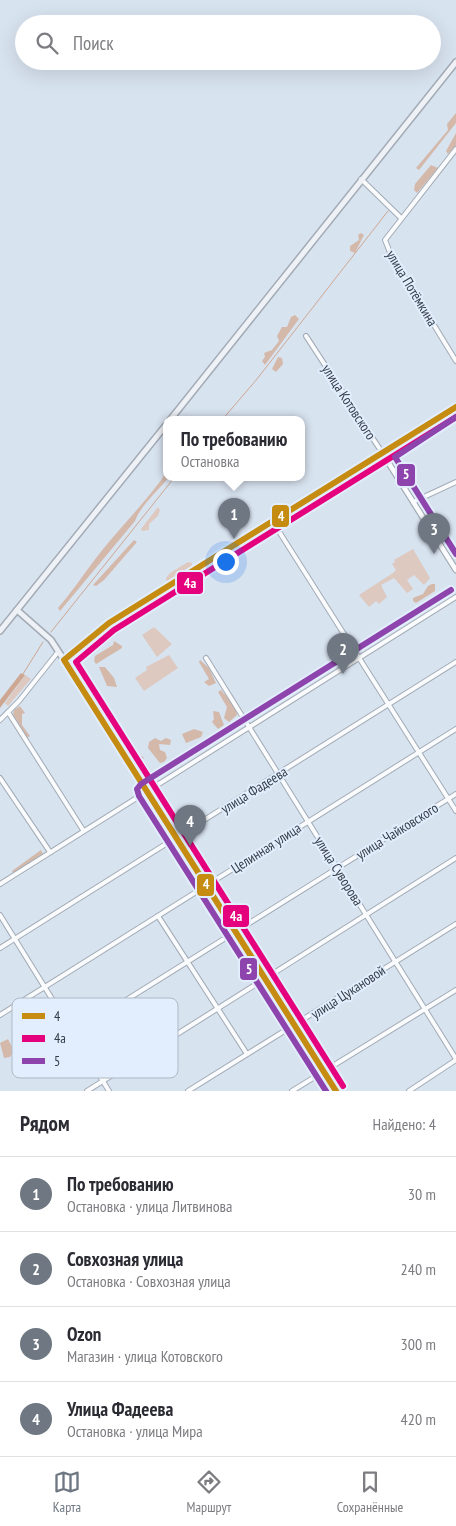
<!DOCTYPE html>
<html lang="ru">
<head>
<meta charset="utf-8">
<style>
  body { margin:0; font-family:"PT Sans Narrow",sans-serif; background:#f7f7f7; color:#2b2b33 }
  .you { position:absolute; left:225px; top:561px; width:18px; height:18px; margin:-12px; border:4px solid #fff; border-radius:50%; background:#1a73e8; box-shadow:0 0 0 8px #1a73e833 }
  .badge { display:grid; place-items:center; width:32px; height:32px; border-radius:50%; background:#6e7782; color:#fff; font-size:16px; font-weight:700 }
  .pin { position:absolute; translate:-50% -41px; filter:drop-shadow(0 1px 2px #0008) }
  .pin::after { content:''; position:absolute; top:26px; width:18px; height:15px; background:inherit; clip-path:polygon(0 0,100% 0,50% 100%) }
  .popup { position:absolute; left:163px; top:416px; width:142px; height:65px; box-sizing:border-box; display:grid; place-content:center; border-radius:10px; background:#fff; filter:drop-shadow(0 1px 4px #0005); font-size:16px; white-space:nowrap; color:#7c7c81 }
  .popup b { font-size:19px; color:#2b2b33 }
  .popup::after { content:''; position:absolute; left:50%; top:100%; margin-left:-10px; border:10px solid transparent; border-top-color:#fff }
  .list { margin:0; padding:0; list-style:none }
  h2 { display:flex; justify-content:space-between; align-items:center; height:65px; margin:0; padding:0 20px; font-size:21px }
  h2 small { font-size:16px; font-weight:400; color:#7c7c81 }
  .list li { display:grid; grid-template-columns:32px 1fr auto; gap:15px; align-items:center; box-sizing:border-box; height:75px; padding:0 20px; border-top:1px solid #e1e1e2 }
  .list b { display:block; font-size:19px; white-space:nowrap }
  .list p { margin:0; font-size:16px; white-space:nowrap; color:#7c7c81 }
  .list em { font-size:16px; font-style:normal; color:#7c7c81 }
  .icon { flex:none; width:28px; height:28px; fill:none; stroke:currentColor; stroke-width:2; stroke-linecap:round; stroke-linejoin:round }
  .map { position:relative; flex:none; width:456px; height:1091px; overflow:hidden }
  .search { position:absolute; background:#fff; box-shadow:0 5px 20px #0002; left:15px; right:15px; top:15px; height:55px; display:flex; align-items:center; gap:12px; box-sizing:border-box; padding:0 18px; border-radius:28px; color:#7c7c81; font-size:19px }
  .sheet { height:365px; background:#fff }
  nav { display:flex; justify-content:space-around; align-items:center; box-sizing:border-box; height:70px; border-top:1px solid #e1e1e2; background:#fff; font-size:14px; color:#7c7c81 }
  nav a { display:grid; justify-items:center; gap:2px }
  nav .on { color:#6e7782 }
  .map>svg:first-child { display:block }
</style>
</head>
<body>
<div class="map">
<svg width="456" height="1091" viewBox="0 0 456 1091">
  <rect width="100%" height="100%" fill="#d8e3f0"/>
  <g fill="#ddc9c0">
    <path d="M158,507L160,510L158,516L149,524V530L142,531L141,529Z"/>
    <path d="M413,549L430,578L424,585L414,575L407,580L413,589L407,593L394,578L381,585L387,597L379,604L376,601L369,607L359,595L393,573L396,570L392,564L395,562L394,560Z"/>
    <path d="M188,562L192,563L191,568L167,582L166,578L170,573Z"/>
    <path d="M154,627L172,644L157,657L142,635Z"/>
    <path d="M169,655L178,668L144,691L135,678L147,670L146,667Z"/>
    <path d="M25,675L31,679L8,706L5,703Z"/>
  </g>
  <g fill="#d4b9ab">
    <path d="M456,113V123L419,170L416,168L448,130L447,124Z"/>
    <path d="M456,133V145L448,154L446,151Z"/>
    <path d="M431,165L438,168L417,193L414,190L415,184Z"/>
    <path d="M361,233L364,235L355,253L350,251V246L359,240L358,235Z"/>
    <path d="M295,315L299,319L265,365L262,361L265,357L264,353L272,350L279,341L277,336L282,327H287L291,317Z"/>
    <path d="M278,357L282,358L283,364L276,372L272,369Z"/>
    <path d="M166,473L168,478C157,492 141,505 135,521L60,611L58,608C71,593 81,578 93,562C116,531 144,505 166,473Z"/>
    <path d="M134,540L137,542L104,580L96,586L93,585Z"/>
    <path d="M432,584H435V591L416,603L413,601V598L423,594L428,586Z"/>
    <path d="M114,641L122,646V648L96,664L94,661L95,656L113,645Z"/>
    <path d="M200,660L209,668L216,683L209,686L204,682L209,679L199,662Z"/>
    <path d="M99,667H105L114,678L117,687L107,686Z"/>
    <path d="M221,690L236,707L237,715L229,722L224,718L227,707L218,692Z"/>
    <path d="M20,706L25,713L22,714V725L30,736L27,738L13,714L14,710Z"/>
    <path d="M213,711L219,712L224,725L218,729L212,722L214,719Z"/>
    <path d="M194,729L203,732L201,737L186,743L182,734Z"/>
    <path d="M155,738L161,741L166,738L171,740L170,745L159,744L160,750L165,752L167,758L164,762L160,763L148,748L149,742Z"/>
    <path d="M138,753L144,758L140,762L152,782L151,784L147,783L136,762L135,754Z"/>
    <path d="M41,850L43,854L13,873L12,871Z"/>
    <path d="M8,1039L14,1051L10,1057L4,1058L0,1043Z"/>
  </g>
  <path fill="#cda792" d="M21,673L25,675L0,708V700Z"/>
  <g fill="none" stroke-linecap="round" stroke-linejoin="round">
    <g stroke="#cda792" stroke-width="1">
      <path d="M222,420L257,379L388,211"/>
      <path d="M51,632L174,478"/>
      <path d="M23,674L43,642"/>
    </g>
    <g stroke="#a3abb5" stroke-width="6">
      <g id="minor">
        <path d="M456,149L385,240L391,255L456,361"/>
        <path d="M361,179L401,218"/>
        <path d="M306,336L383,454"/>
        <path d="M413,502L456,482"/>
        <path d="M273,522L456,811"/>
        <path d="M206,658L456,1059"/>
        <path d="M8,712L83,830"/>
        <path d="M0,720L19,701L58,652"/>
        <path d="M0,778L50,852"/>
        <path d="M0,884L456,597"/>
        <path d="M0,915L109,1091"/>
        <path d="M158,916L247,1054"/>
        <path d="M0,948L456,662"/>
        <path d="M0,1015L456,729"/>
        <path d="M19,1067L456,794"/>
        <path d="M87,1091L456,858"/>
        <path d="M188,1091L456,924"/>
        <path d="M292,1091L456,990"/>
        <path d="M409,1091L456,1060"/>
      </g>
    </g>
    <g stroke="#a3abb5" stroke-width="7">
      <g id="tertiary">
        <path d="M383,454L456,570"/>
        <path d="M64,660L109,623L456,407"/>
      </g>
    </g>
    <g stroke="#a3abb5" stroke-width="8">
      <g id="secondary">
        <path d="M170,420L456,62"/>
        <path d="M17,610L51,640L64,660L336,1091"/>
        <path d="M0,631L166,425"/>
      </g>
    </g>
    <use href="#minor" stroke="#f9fbfd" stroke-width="4"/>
    <use href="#tertiary" stroke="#f9fbfd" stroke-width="4.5"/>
    <use href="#secondary" stroke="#eef1f6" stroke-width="5"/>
    <g stroke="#e2eefd" stroke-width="10">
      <path id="bus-1" d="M336,1091L64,660L109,623L456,407"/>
    </g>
    <g stroke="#e2eefd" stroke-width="10">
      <path id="bus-2" d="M343,1086L76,662L114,630L456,417"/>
    </g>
    <g stroke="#e2eefd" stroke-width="10">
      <g id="bus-3">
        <path d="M456,417L395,457L456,554"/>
        <path d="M326,1091L139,796L137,789L141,784L451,590"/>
      </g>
    </g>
    <use href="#bus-1" stroke="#c68c12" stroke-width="6"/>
    <use href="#bus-2" stroke="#e5007d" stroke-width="6"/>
    <use href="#bus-3" stroke="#8e44ad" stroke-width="6"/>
  </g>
  <g text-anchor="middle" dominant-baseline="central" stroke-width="4" stroke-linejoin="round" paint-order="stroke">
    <g font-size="14" fill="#353d47" stroke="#e2eefd">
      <text transform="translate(412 288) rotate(59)">улица Потёмкина</text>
      <text transform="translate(349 402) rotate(57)">улица Котовского</text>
      <text transform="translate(254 790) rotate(-32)">улица Фадеева</text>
      <text transform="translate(397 831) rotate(-32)">улица Чайковского</text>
      <text transform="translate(266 848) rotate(-33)">Целинная улица</text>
      <text transform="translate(339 871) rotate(58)">улица Суворова</text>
      <text transform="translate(348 992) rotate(-33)">улица Цукановой</text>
    </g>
  </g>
  <rect x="12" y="998" width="166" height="80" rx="8" fill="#e2eefd" stroke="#aeb9c6" stroke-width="1"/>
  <rect x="22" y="1013" width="23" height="6" fill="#c68c12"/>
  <rect x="22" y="1035" width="23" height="7" fill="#e5007d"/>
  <rect x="22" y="1058" width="23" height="6" fill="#8e44ad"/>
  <g font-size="14" fill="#353d47">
    <text x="54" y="1021">4</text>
    <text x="54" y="1043">4а</text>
    <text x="54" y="1066">5</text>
  </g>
  <g stroke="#e2eefd" stroke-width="2">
    <rect x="396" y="463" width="20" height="24" rx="5" fill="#8e44ad"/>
    <rect x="271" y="504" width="19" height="24" rx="5" fill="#c68c12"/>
    <rect x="176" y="571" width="28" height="24" rx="5" fill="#e5007d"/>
    <rect x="196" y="873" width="19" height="24" rx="5" fill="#c68c12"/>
    <rect x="222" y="904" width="28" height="24" rx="5" fill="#e5007d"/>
    <rect x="239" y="957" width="19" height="24" rx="5" fill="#8e44ad"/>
  </g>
  <g font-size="14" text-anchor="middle" font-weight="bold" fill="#fff">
    <text x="406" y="479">5</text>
    <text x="281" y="521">4</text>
    <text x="190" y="588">4а</text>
    <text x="206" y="889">4</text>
    <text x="236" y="921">4а</text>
    <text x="249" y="974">5</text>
  </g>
</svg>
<div class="you"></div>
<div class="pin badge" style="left:234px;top:539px">1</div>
<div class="popup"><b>По требованию</b>Остановка</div>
<div class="pin badge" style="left:343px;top:674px">2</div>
<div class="pin badge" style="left:434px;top:554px">3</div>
<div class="pin badge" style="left:190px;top:846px">4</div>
<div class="search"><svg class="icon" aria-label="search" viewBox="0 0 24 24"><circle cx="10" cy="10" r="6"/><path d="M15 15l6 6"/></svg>Поиск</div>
</div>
<section class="sheet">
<h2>Рядом<small>Найдено: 4</small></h2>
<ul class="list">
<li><span class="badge">1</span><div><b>По требованию</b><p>Остановка · улица Литвинова</p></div><em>30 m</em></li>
<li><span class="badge">2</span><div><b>Совхозная улица</b><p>Остановка · Совхозная улица</p></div><em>240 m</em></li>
<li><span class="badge">3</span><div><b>Ozon</b><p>Магазин · улица Котовского</p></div><em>300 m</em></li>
<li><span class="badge">4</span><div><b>Улица Фадеева</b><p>Остановка · улица Мира</p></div><em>420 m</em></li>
</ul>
</section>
<nav>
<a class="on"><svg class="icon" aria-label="map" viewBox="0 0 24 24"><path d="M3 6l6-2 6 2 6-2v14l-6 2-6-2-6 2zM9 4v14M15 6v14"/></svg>Карта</a>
<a><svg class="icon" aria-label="directions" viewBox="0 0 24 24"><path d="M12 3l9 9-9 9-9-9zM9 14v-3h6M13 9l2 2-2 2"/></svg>Маршрут</a>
<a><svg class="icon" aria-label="saved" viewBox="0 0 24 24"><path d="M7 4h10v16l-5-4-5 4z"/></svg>Сохранённые</a>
</nav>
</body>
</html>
